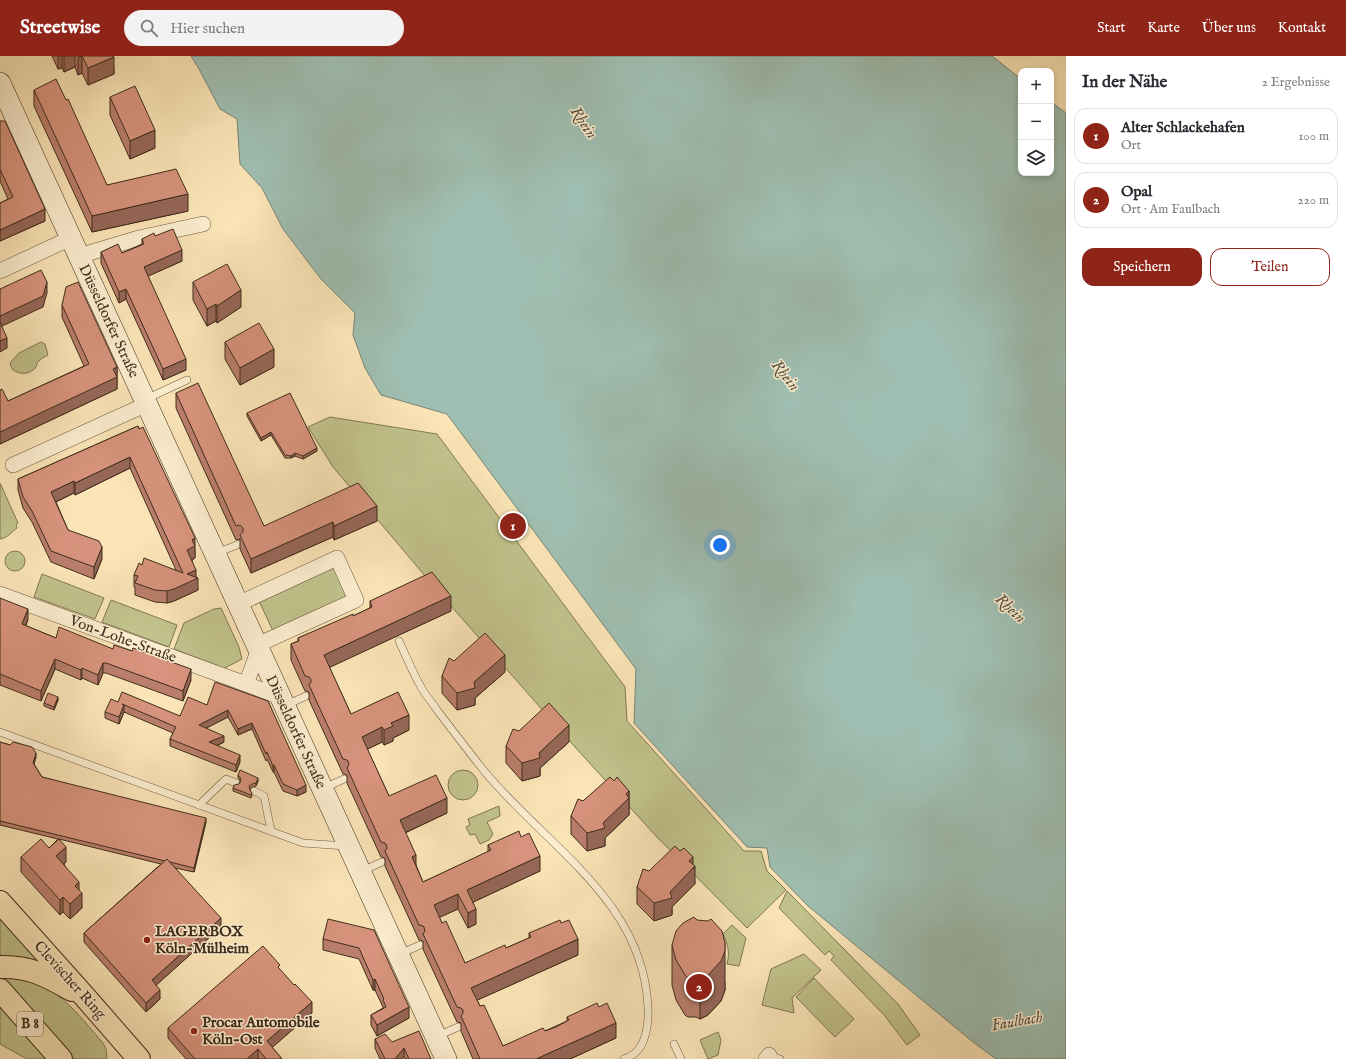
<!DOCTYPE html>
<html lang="de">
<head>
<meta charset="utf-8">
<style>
  body { margin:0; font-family:"IM FELL English",serif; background:#f2f2f3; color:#2b2b33 }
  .controls { position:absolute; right:12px; top:12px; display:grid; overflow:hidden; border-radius:8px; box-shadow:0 2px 6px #0003 }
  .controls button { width:36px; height:36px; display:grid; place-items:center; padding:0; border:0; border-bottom:1px solid #e1e1e2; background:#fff; color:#2b2b33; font:20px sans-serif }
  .you { position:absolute; left:720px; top:489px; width:14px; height:14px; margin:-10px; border:3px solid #fff; border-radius:50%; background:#1a73e8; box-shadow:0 0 0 6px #1a73e833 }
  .badge { display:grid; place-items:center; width:26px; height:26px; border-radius:50%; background:#8f2418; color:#fff; font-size:13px; font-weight:700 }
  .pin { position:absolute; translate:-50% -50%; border:2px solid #fff; box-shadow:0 1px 4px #0006 }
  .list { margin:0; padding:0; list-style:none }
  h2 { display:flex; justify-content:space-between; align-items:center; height:52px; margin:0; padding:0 16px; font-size:17px }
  h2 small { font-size:13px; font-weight:400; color:#7c7c81 }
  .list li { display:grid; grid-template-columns:26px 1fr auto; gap:12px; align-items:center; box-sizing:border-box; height:56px; margin:0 8px 8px; padding:0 8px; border:1px solid #e1e1e2; border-radius:12px }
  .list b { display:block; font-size:15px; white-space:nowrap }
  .list p { margin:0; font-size:13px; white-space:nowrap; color:#7c7c81 }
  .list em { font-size:13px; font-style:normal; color:#7c7c81 }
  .actions { display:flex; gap:8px; padding:12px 16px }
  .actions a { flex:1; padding:9px 0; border:1px solid #8f2418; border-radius:12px; text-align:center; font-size:14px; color:#8f2418 }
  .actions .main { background:#8f2418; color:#fff }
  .icon { flex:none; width:22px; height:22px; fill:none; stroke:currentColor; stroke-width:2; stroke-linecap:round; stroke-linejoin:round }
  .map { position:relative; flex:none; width:1066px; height:1003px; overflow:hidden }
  header { display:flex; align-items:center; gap:24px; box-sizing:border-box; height:56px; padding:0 20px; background:#8f2418; color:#fff }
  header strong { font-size:19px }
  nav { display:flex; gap:22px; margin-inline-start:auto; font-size:14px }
  .search { width:280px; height:36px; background:#f2f2f3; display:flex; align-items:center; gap:10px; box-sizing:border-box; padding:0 14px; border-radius:22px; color:#7c7c81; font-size:15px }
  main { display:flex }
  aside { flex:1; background:#fff }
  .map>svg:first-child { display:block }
</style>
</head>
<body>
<header>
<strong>Streetwise</strong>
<div class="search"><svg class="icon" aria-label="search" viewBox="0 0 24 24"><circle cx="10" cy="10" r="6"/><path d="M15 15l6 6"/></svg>Hier suchen</div>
<nav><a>Start</a><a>Karte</a><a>Über uns</a><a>Kontakt</a></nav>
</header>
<main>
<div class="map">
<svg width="1066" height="1003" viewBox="0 0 1066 1003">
  <rect width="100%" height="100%" fill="#fbe5b7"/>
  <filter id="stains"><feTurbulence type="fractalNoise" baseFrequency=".005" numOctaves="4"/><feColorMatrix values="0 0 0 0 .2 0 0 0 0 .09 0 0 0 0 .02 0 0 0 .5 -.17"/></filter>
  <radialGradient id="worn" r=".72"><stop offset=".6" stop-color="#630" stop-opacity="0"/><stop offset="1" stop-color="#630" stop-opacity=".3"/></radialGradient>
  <g fill="#c2c38c" stroke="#817854">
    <path d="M41,286L45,288L48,299C45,301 41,302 39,305C37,306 37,309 36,311C30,319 19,319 12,313L10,307L19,297Z"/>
    <path d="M330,361L437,378L625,631L627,665L744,795H761L767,815L786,834L747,872L656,780L575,691L437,534L333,411L308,371Z"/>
    <path d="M0,427L18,467L16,469L17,472C11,476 8,482 0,483Z"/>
    <circle cx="15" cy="505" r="10"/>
    <path d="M335,511L350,543L274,577L259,545Z"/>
    <path d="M42,518L104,542L95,563L34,541Z"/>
    <path d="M111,544L177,569L169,591L102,566Z"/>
    <path d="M221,552L239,591L242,603L221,614L218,613L219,610L174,593L184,567L214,553Z"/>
    <circle cx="463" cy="729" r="15"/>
    <path d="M499,750L500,760L487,766L493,778L489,784L480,788L475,778L470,779L466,771L470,769L468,763Z"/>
    <path d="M787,835L898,948L920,979L907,989L884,959L831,904L834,900L829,895L825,899L779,852Z"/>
    <path d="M0,860L41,906L0,902Z"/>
    <path d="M732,869L746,882L739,910L727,908C730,896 728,889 723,878Z"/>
    <path d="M804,898L821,914L792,942L794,957L762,949L771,913Z"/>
    <path d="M6,921C14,922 26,922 34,925C63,937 83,964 103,987L106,993L107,1003H74L4,923Z"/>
    <path d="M814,922L854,963L835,981L796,941Z"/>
    <path d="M0,947L49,1003H27L0,988Z"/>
    <path d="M718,976L721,984L718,999L708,1003L700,984Z"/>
  </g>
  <path fill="#9fbfb2" stroke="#798576" d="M191,0H992L1021,23V117H1051V46L1066,57V1003H996L973,986L808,850L770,811L767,792L747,791L693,732L634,667L636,613L447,358L381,339L365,312L353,279L355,257L321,223L283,173L262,132L240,108L237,63L220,53L199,13Z"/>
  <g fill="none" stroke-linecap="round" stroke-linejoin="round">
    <g stroke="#6f5b42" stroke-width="8">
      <g id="lane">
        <path d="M146,343L187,324"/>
        <path d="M217,497L239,488"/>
        <path d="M399,585C406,600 412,615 420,629C424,638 432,646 437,654C453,675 469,696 485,716C547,791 644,845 648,952C649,966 646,988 635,997C632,1000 628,1001 624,1003"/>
        <path d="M286,649L306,640"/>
        <path d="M0,676L303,787L346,790"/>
        <path d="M324,732L344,723"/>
        <path d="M254,735L264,740L271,775"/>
        <path d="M199,749L226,723L236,727"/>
        <path d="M362,815L382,806"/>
        <path d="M400,898L420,889"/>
        <path d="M438,980L458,971"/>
        <path d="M674,988L681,1003"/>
        <path d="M769,999L780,1003"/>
      </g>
    </g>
    <g stroke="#6f5b42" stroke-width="16">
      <g id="street">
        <path d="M79,200L139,182L203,168"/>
        <path d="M0,215L71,182"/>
        <path d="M13,409L147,348"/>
        <path d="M0,538L246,628L259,593"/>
        <path d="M238,548L337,502L356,544L257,589"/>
        <path d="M246,628L280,641"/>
        <path d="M766,1003L769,999"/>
      </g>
    </g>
    <g stroke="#402d1b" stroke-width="22">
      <path id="secondary" d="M0,27L446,1003"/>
    </g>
    <g stroke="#402d1b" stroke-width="24">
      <g id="primary">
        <path d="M0,846L85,941L139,1003"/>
        <path d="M0,911C30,910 47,920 72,934"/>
        <path d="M0,934L61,1003"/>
      </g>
    </g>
    <use href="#lane" stroke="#fceed0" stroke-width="7"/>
    <use href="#street" stroke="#fceed0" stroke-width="15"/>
    <use href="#secondary" stroke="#fceed0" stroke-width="21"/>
    <use href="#primary" stroke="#fbe5b7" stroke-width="22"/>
  </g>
  <g fill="#b97e6c" stroke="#402d1b">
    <path d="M52,0H113L114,18L88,29L82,17L78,19L75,11L64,16L62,12L58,13Z"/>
    <path d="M34,34L107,129L188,155L92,176L34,50Z"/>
    <path d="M110,41L155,92L130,103L110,59Z"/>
    <path d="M0,65L45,165L0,185V147L8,143L0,125Z"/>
    <path d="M155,180L182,205L148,220L186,314L163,324L126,243L119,247L101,207V196L122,197L142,188V183Z"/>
    <path d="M193,226L241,251L217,267L216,265L207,270L193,244Z"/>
    <path d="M62,249L117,311V333L0,388V334L8,345L84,310L62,261Z"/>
    <path d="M225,286L274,311L240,329L225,303Z"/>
    <path d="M176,337L264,470L377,465L334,484L333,481L251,517L240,493V483L236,484L176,352Z"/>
    <path d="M247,357L317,395L303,403L295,400L291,402H285L271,379L261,385L247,360Z"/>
    <path d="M138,370L195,494V502L192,504L196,522L198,534L174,545L167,547L155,546L135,539V531H134V519L142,509L176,514L130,412L75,439L74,437L56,446L68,474L102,503L94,523L51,506L32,466L23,452L18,434V423Z"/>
    <path d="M0,542L28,563L26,570L56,582L113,593L191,624L183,645L106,617H103L98,629L82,622L81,624L55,613L41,645L0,629Z"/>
    <path d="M370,545L451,555L329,611L351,658L409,674L393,682V685L384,689L382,686L367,693L389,740L447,757L405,777L416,809L423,826L488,796V789L521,781L540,815L473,846L476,868L468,872L458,853L439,861L442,867L465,907L506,892L529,882V877L578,899L477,944L480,950L503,990L545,975L567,965V961L616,982L570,1003H473L461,975V967L457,966L423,893V885L419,884L385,810V802L381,801L347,727V719L343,718L309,644V636L305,635L291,604V588L298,585V582L353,560L370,552Z"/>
    <path d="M454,605L505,616L475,642V649L457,654L442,637V620Z"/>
    <path d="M58,644L54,654L44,650V647Z"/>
    <path d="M268,645L306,736L297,740L283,735L274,716H273L267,703L266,705L252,673L238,679L228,661L206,672L224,686L217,690L240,706L236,716L170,690V683L173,677L124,656L119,668L105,662V656L118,646L180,660L207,649Z"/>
    <path d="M0,686L10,689L36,701L34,708L42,721L206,766L194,816L175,812L221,871L156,929L160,943L146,956L84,886V877L161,808L59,783L66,806L64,808L79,834L82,852L70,863L63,856L60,859L21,816V801L49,792L58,783L0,769Z"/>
    <path d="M569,686L540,712V720L522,725L506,707V690Z"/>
    <path d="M238,719L258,725L256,730L252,731L250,733L252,740L251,742L233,735V732L239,728L240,726V724L238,722Z"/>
    <path d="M614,725L629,735V759L605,782V790L587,795L571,778V760L583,745Z"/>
    <path d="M693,808L695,828L672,851V859L654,865L637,848V831L649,815Z"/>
    <path d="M697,864L725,927V934L721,945L708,959L700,963L696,961H688L685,959L676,944L672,929V889Z"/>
    <path d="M374,874L409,962L377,980L371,969V959L383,952V951L375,934H373L359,903L323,894V883Z"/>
    <path d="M312,957L272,991L282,1003H186L168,982V972Z"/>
    <path d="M375,983L392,986L431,1003H405L404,1001L402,1003H380L375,992Z"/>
  </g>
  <g fill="#966758" stroke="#402d1b">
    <path d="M58,0H62V12L58,13Z"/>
    <path d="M64,0H75V11L64,16Z"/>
    <path d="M82,0V17L78,19V2Z"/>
    <path d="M114,1V18L88,29V12Z"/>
    <path d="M155,74V92L130,103V85Z"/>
    <path d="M188,138V155L92,176V160Z"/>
    <path d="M45,153V165L0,185V174Z"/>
    <path d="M182,194V205L144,222V211Z"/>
    <path d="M47,226V237L43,251L0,271V260Z"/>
    <path d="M126,233V243L119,247V236Z"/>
    <path d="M241,234V251L217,267V250Z"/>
    <path d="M216,248V265L207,270V253Z"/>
    <path d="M7,282V292L0,296V285Z"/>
    <path d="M274,293V311L240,329V312Z"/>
    <path d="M186,303V314L163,324V313Z"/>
    <path d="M117,311V333L0,388V376Z"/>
    <path d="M271,376V379L261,385V382Z"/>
    <path d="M317,392V395L303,403V400Z"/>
    <path d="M295,397V400L291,402V400Z"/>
    <path d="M130,401V412L75,439V427Z"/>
    <path d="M74,425V437L51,448V436Z"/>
    <path d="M377,450V465L334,484V470Z"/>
    <path d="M333,466V481L251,517V503Z"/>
    <path d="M195,482V502L187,506V494L192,484Z"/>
    <path d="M102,491V503L94,523V511Z"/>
    <path d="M196,514V523L198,522V534L174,545L167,547V535L187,518Z"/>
    <path d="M451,540V555L324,614V599Z"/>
    <path d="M28,553V563L22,579V568Z"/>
    <path d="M505,599V616L475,642V649L457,654V637L474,626Z"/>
    <path d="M55,603V613L41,645V635Z"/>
    <path d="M103,607V617L98,629V619Z"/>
    <path d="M82,612V622L81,624V614Z"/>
    <path d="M191,613V624L183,645V635Z"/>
    <path d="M58,641V644L54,654V651Z"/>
    <path d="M124,649V656L119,668V661Z"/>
    <path d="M228,654V661L199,676V669Z"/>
    <path d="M409,659V674L393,682V685L384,689V674L391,667Z"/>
    <path d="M252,667V673L238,679V673Z"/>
    <path d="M569,669V686L540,712V720L522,725V707L539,697Z"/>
    <path d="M382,671V686L362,696V681Z"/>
    <path d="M224,680V686L209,693V686Z"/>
    <path d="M36,697V701L33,711V707Z"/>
    <path d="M240,699V706L236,716V709Z"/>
    <path d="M274,709V716H273V710Z"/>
    <path d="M258,722V725L256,730V727Z"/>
    <path d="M306,729V736L297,740V734Z"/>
    <path d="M629,735V759L605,782V790L587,795V777Z"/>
    <path d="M447,742V757L400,779V764Z"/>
    <path d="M206,762V766L194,816V812Z"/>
    <path d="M66,791V806L56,815V800Z"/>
    <path d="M416,799V814L412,801Z"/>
    <path d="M540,800V815L467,849V834Z"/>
    <path d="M693,801V813L695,810V828L672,851V859L654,865V847L670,836L689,805Z"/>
    <path d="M79,826V839L82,837V852L70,863V848L75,830Z"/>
    <path d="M458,838V853L434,864V849Z"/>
    <path d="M63,841V856L60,859V844Z"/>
    <path d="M476,853V868L468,872V857Z"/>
    <path d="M221,862V871L152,933V924Z"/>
    <path d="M578,883V899L471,947V932Z"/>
    <path d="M725,887V934L721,945L708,959L700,963V923Z"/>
    <path d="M375,923V934H373V924Z"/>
    <path d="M160,934V943L146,956V947Z"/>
    <path d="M312,946V957L267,996V985Z"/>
    <path d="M409,951V962L377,980V969Z"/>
    <path d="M616,967V982L570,1003H536Z"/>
    <path d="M404,992V1001L402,1003H395Z"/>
    <path d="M258,993V1003H247Z"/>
  </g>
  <g fill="#d7937d" stroke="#402d1b">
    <path d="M82,0H113L114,1L88,12Z"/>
    <path d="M56,23L66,44L68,43L107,129L176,113L188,138L92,160L34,34Z"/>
    <path d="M135,30L155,74L130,85L110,41Z"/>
    <path d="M0,65H5L45,153L0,174V147L13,141L0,113Z"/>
    <path d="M173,173L182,194L144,211L186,303L163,313L126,233L119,236L101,196L118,188L122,197L144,188L142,183L154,177L155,180Z"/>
    <path d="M227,208L241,234L217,250L216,248L207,253L193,226Z"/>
    <path d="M41,214L47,226L43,240L0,260V233Z"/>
    <path d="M78,226L117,311L113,313L117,321L0,376V334L2,333L8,345L89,308L62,249L66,231Z"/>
    <path d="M0,266L7,282L0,285Z"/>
    <path d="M259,267L274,293L240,312L225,286Z"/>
    <path d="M198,327L264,470L358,427L377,450L334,470L333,466L251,503L240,479L243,476V472L240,469L236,470L176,337Z"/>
    <path d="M290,337L317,392L303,400L295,397L291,400L285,399L271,376L261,382L247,357Z"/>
    <path d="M138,370L139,373L143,371L195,482L192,484L195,490L187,494L196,514L187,518L198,522L174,533L167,535L155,534L135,527L138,520L134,519L139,507L142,509L144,502L183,517L130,401L75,427L74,425L51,436L68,474L99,485L102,491L94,511L51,495L32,455L23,441L18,423Z"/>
    <path d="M432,516L451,540L324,599L351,658L398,636L409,659L391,667L393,670L384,674L382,671L362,681L389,740L436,719L447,742L400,764L416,799L412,801L423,826L491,794L488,789L519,775L521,781L529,777L540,800L467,834L476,853L468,857L458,838L434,849L442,867L446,865L465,907L505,889L506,892L531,881L529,877L560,864L561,867L569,864L578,883L471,932L480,950L484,949L503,990L543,972L545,975L556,971L569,964L567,961L597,947L599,951L607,947L616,967L536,1003H480L461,960L463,957V954L461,952L457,951L423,878L425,875L424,871L423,870L419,869L385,795L387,792L386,788L385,787L381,786L347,712L349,709L348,705L347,704L343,703L309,629L311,626V623L309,621L305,620L291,588L299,585L298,582L353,558V560L372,551L370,545Z"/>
    <path d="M0,542L28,553L22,568L56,582L59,571L113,593L114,589L132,595L133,592L191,613L183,635L106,607H103L98,619L82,612L81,614L55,603L41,635L0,618Z"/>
    <path d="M485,577L505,599L474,626L475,632L457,637L442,620L449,602L454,605Z"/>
    <path d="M215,626L268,645L306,729L297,734L283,728L274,709L273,710L267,696L266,698L252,667L238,673L228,654L199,669L224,680L209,686L240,699L236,709L170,683L176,671L122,648L124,649L119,661L105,656L111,643L118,646L122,636L180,660L188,641L207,649Z"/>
    <path d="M48,637L58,641L54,651L44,647Z"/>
    <path d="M549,647L569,669L539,697L540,702L522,707L506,690L513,673L519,675Z"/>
    <path d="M0,686L10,689L13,686L32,691L36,697L33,707L42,721L206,762L194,812L170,806L167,803L165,805L0,765Z"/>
    <path d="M240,714L258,722L256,727L252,728L249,730L250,734L252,737L251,739L233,732L234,729L239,728L241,725L240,721L238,719Z"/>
    <path d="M610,721L614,725L617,721L629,735L626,738L629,742L603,767L605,772L587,777L571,760L578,743L583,745Z"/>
    <path d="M41,783L49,792L59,783L66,791L56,800L79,826L75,830L82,837L70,848L63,841L60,844L21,801Z"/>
    <path d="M675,790L680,795L684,792L693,801L689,805L695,810L670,836L672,842L654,847L637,831L643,813L649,815Z"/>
    <path d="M167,803L221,862L152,924L160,934L146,947L84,877Z"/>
    <path d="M694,861L697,864L708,865L711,863L722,875L725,887V895L721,905L708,919L700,923L696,921L688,922L685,919L676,904L672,889L676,875L683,867Z"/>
    <path d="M328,863L374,874L409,951L377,969L371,959L386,951L383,944L384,943L375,923L373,924L359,892L323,883Z"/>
    <path d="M263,890L280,909L278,911L294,929L295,928L312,946L267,985L282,1003H266L258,993L247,1003H195L168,972Z"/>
    <path d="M419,975L431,1003H409L404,992L395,1003H385L375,983L385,978L392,986Z"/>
  </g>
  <g fill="#8f2418" stroke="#fceed0" stroke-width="1.5">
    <circle cx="147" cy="884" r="4"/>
    <circle cx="194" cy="975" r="4"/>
  </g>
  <g text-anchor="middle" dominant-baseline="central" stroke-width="3" stroke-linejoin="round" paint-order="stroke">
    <rect fill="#fceed0" stroke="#786751" stroke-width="1" x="17" y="956" width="26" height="24" rx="3"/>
    <g font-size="14" font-weight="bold" fill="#402d1b">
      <text x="30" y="968">B 8</text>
    </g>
    <g font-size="15" fill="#402d1b" stroke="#fceed0">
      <text transform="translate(109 265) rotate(65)">Düsseldorfer Straße</text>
      <text transform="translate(123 583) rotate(20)">Von-Lohe-Straße</text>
      <text transform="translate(296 676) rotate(65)">Düsseldorfer Straße</text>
      <text transform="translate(70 924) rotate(48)">Clevischer Ring</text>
    </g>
    <g font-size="15" font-weight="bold" fill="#402d1b" stroke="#fceed0" text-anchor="start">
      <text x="155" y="875">LAGERBOX<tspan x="155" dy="17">Köln-Mülheim</tspan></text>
      <text x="202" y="966">Procar Automobile<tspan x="202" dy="17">Köln-Ost</tspan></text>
    </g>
    <g font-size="16" font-style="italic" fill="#585241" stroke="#fceed0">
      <text transform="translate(583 67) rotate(56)">Rhein</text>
      <text transform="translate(785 320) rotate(51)">Rhein</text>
      <text transform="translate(1010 553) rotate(43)">Rhein</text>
      <text transform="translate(1017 966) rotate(-10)">Faulbach</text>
    </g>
  </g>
  <rect width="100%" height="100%" filter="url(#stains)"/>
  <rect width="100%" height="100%" fill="url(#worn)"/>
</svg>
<div class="controls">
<button>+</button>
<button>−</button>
<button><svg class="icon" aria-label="layers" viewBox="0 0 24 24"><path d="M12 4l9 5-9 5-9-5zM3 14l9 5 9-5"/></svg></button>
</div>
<div class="you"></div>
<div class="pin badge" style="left:513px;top:470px">1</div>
<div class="pin badge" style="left:699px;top:931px">2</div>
</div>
<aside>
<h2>In der Nähe<small>2 Ergebnisse</small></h2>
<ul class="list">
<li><span class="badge">1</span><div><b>Alter Schlackehafen</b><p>Ort</p></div><em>100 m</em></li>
<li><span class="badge">2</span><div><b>Opal</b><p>Ort · Am Faulbach</p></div><em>220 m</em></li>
</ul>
<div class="actions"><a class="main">Speichern</a><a>Teilen</a></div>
</aside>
</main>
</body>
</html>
